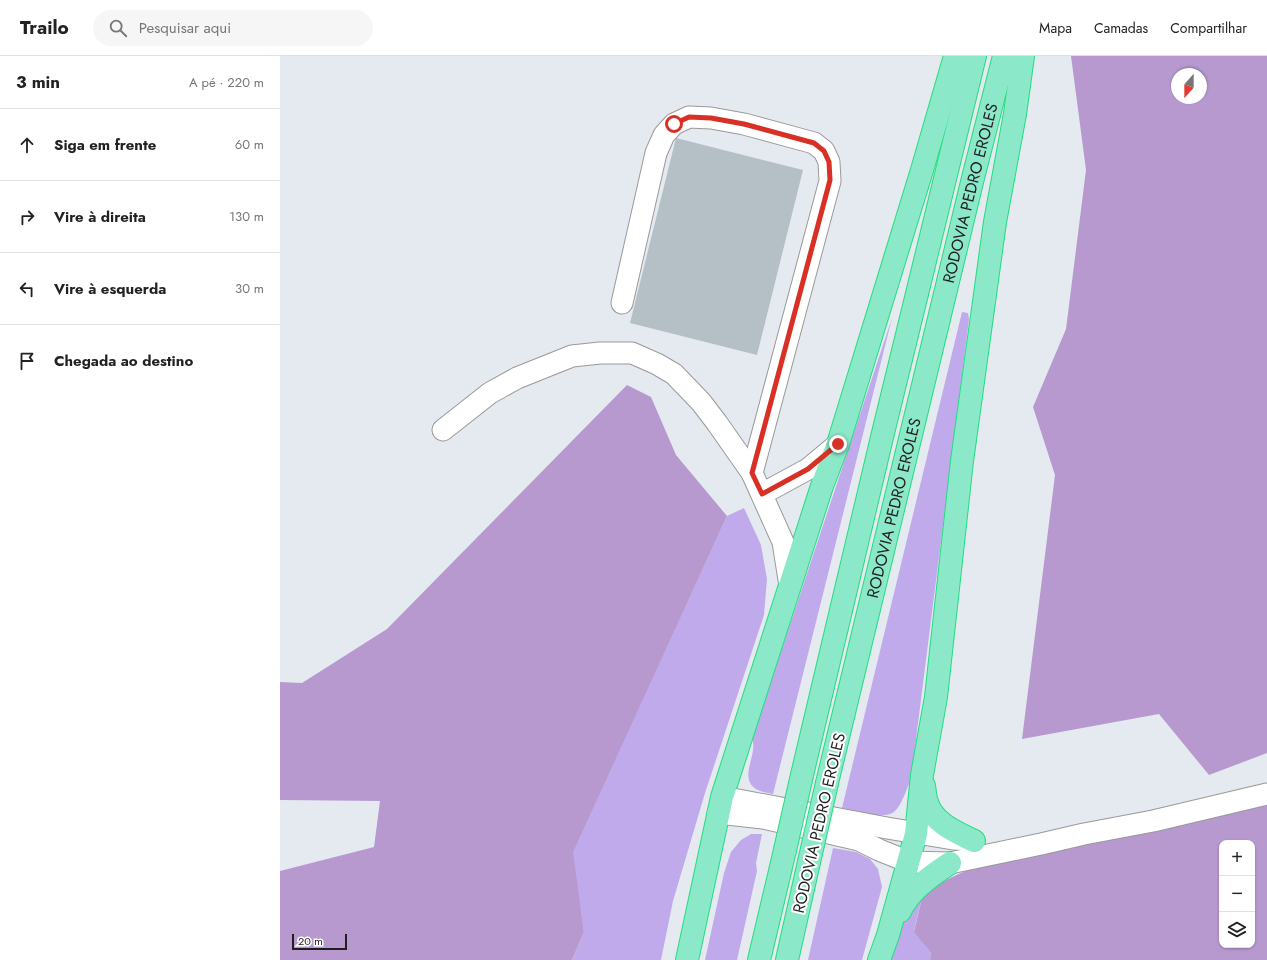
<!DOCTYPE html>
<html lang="pt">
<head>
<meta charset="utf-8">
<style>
  body { margin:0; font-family:Jost,sans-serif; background:#f6f6f6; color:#222 }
  .controls { position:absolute; right:12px; bottom:12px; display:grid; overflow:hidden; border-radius:8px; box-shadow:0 1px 3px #0004 }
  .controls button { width:36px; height:36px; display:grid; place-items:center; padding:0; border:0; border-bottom:1px solid #e0e0e0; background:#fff; color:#222; font:20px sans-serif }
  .compass { position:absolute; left:891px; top:12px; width:36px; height:36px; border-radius:50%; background:#fff; box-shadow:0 1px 3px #0004; rotate:201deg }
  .scale { position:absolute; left:12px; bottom:10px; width:55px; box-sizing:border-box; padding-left:4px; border:2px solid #1f1f1f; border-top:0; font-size:11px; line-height:14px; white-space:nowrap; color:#1f1f1f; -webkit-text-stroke:3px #fff; paint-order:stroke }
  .stop { position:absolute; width:12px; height:12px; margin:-9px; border:3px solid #d93025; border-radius:50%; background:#fff }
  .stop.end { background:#d93025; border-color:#fff; box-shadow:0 1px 4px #0008 }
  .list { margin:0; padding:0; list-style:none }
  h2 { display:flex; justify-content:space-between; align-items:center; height:52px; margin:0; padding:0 16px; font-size:17px }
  h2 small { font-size:13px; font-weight:400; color:#767676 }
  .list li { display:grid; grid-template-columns:26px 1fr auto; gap:12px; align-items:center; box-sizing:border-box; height:72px; padding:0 16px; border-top:1px solid #e0e0e0 }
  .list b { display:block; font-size:15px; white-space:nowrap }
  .list em { font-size:13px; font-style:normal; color:#767676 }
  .icon { flex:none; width:22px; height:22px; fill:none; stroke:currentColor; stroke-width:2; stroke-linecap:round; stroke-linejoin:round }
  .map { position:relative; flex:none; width:987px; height:904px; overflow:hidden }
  header { display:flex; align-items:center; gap:24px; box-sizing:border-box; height:56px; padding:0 20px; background:#fff; border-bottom:1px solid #e0e0e0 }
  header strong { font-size:19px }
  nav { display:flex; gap:22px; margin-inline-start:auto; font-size:14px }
  .search { width:280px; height:36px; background:#f6f6f6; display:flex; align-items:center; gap:10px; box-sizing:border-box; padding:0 14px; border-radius:22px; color:#767676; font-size:15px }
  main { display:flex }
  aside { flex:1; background:#fff }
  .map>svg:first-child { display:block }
</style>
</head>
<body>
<header>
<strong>Trailo</strong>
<div class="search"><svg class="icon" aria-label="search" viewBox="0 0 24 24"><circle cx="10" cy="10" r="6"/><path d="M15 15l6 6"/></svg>Pesquisar aqui</div>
<nav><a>Mapa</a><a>Camadas</a><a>Compartilhar</a></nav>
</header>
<main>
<aside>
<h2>3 min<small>A pé · 220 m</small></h2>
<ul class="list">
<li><svg class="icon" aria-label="ahead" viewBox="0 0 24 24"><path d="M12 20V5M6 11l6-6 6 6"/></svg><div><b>Siga em frente</b></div><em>60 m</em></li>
<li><svg class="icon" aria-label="right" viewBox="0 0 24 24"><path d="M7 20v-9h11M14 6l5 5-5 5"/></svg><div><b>Vire à direita</b></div><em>130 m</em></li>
<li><svg class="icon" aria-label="left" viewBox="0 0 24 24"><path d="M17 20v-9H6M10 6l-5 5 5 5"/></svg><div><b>Vire à esquerda</b></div><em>30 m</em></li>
<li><svg class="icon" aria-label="arrive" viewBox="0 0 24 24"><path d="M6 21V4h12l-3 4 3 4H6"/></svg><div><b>Chegada ao destino</b></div></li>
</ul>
</aside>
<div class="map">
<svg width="987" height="904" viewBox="0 0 987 904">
  <rect width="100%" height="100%" fill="#e5eaf0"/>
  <g fill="#c0aaeb">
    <path d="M682,256L688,257L689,263L631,723C627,732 622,749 614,756C603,764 575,755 562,752Z"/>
    <path d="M612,262L493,738C448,732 480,701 472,683Z"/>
    <path d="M464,452L481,489L487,523L484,559L425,737L393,845L381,904H292L304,876L292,796L447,460Z"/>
    <path d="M471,778H482L476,807L477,815L457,904H425L444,817L451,796L461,784Z"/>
    <path d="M553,792L576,796L590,803L598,813L602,831L582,904H528Z"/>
    <path d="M643,838L634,875L651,897L650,904H608L625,859Z"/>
  </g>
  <g fill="#b799d0" fill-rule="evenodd">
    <path d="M791,0H987V697L929,719L879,658L742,683L775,419L753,351L786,273L806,114ZM897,18H921V42H897Z"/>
    <path d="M347,329L371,341L396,399L447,460L293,796L304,876L292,904H0V815L94,791L100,745L0,744V626L22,627L107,573Z"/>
    <path d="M987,743V904H650L651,897L634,876L643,838C660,826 677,818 696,811ZM942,787H972V889H942Z"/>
  </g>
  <path fill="#b4c0c5" d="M396,82L523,114L477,299L350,267Z"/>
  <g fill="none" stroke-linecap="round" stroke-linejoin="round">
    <g stroke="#999" stroke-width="23">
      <g id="minor">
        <path d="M342,247L376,97L384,79L394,68L409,61L431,62L464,68L534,87L544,95L549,106L550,125L472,417"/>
        <path d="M163,374L210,337L237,322L292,300L320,297H352L377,308L394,318L421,346L437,367L472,417L503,486L510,530"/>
        <path d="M482,438L528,413L558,388"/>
        <path d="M442,741L607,772L673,783L693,784"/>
        <path d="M438,757L483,762L579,784L599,794L629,806L670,807L761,788L804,778L873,765L987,738"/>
      </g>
    </g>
    <g stroke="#21de7f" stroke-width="24">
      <g id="highway">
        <path d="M522,719L603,377L695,0"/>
        <path id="s1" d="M547,727L692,126L724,0"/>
        <path d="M644,730C645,735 645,741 647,746C653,767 676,776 694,785"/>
        <path d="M620,855C631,833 651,820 670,807"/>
        <path d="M407,904L442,741L542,430L558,388L642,114L675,0"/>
        <path d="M479,904L505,794"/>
        <path d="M507,904L529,806"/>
        <path d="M599,904L608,879L636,778L642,719L656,641L682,405L715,166L735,58L743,0"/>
      </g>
    </g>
    <use href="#minor" stroke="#fff" stroke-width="21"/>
    <use href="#highway" stroke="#8be8c8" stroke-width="22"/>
    <g stroke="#21de7f" stroke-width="24" stroke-linecap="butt">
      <g id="highway-bridge">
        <path d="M505,794L522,719"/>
        <path d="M529,806L547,727"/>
      </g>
    </g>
    <use href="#highway-bridge" stroke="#8be8c8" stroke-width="22"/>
  </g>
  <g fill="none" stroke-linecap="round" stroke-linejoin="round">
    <path stroke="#d93025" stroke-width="5" d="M394,68L409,61L431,62L464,68L534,87L544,95L549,106L550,124L472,417L482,438L528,413L558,388"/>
  </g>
  <g text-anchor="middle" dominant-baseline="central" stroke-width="4" stroke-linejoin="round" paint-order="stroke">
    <g font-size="16" fill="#1f1f1f" stroke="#fff">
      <text stroke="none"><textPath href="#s1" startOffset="607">RODOVIA PEDRO EROLES</textPath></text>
      <text stroke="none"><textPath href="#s1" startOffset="283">RODOVIA PEDRO EROLES</textPath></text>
      <text transform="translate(539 767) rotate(-77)">RODOVIA PEDRO EROLES</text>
    </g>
  </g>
</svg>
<div class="controls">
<button>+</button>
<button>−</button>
<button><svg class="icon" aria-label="layers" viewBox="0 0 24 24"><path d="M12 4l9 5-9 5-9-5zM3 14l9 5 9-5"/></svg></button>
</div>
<svg class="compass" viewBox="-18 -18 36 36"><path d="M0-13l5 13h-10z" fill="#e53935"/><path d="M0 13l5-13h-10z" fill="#767676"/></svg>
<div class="scale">20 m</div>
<div class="stop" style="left:394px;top:68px"></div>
<div class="stop end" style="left:558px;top:388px"></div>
</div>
</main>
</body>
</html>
